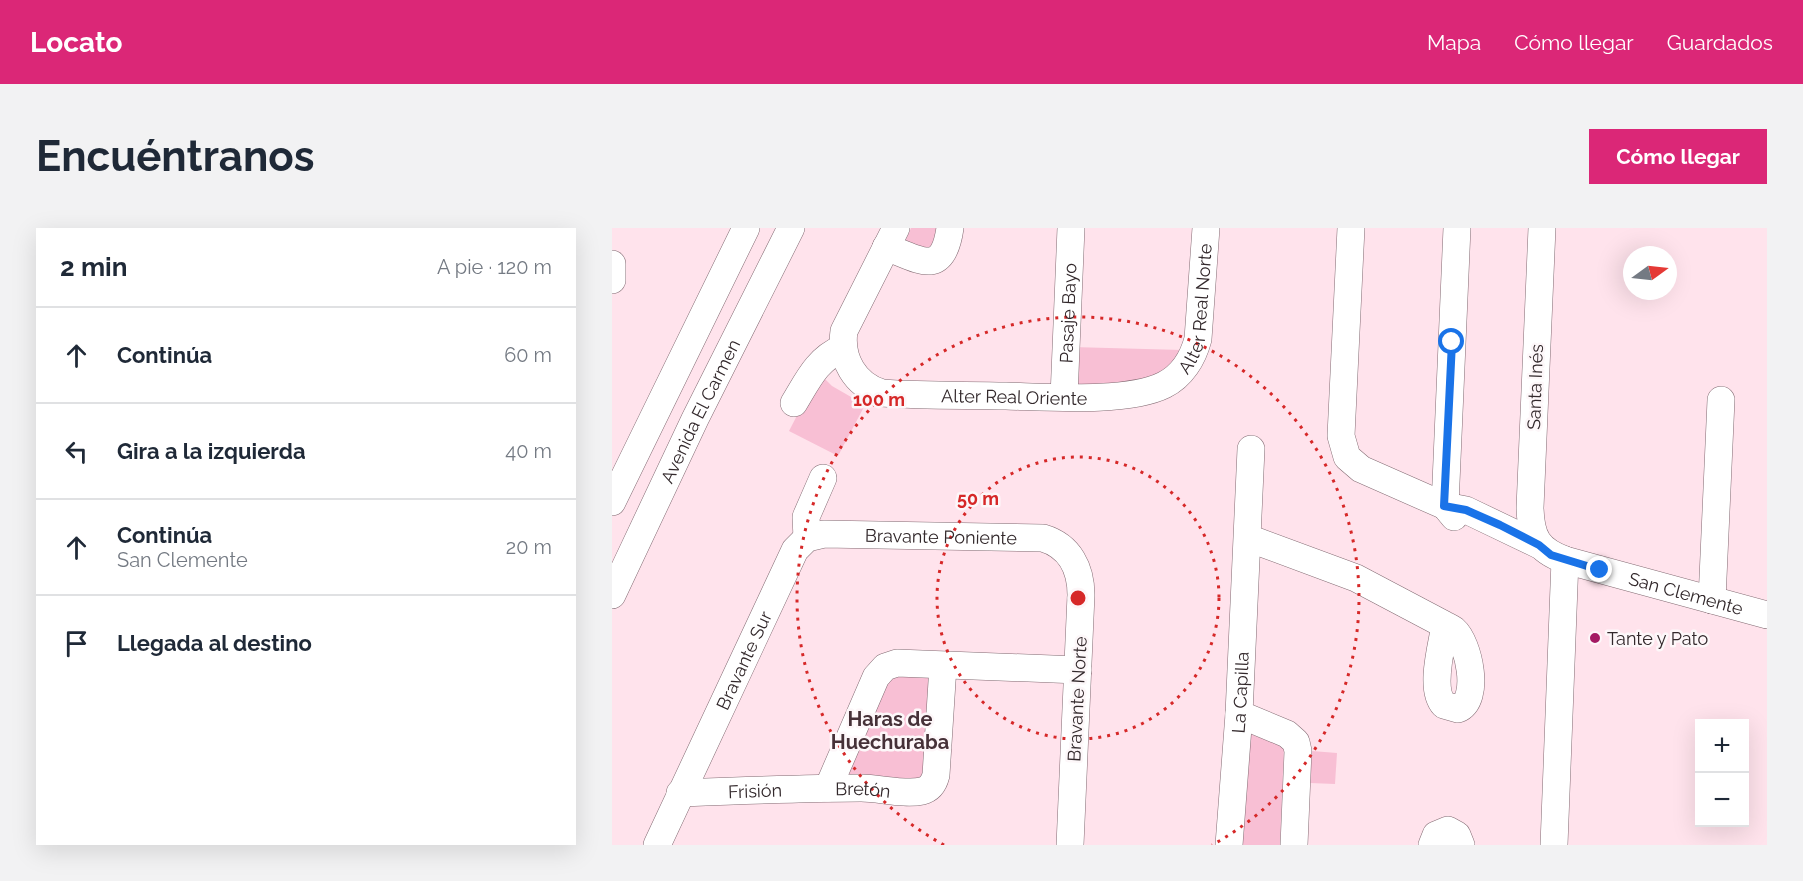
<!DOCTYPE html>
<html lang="es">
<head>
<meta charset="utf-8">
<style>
  body { margin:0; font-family:Raleway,sans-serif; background:#f2f2f3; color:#1f2937 }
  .controls { position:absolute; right:18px; bottom:18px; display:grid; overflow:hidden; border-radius:0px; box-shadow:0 6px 24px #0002 }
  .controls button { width:54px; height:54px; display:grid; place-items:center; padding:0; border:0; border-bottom:2px solid #e0e1e3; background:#fff; color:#1f2937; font:30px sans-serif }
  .compass { position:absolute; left:1011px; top:18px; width:54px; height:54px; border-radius:50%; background:#fff; box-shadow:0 6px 24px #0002; rotate:75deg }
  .stop { position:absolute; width:18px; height:18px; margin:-14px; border:4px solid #1a73e8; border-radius:50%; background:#fff }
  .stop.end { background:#1a73e8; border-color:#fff; box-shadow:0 2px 6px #0008 }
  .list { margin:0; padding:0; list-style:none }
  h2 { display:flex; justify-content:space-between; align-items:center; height:78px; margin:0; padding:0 24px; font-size:26px }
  h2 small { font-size:20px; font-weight:400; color:#747a83 }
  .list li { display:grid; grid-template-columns:39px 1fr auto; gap:18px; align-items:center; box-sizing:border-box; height:96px; padding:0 24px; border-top:2px solid #e0e1e3 }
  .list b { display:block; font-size:22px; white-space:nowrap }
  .list p { margin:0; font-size:20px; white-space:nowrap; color:#747a83 }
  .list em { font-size:20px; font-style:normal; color:#747a83 }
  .icon { flex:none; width:33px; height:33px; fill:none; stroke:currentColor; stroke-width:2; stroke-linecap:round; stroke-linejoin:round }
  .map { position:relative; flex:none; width:1155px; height:617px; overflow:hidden; border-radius:0px }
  header { display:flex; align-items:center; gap:36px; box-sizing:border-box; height:84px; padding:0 30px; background:#db2777; color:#fff }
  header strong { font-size:28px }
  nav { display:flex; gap:33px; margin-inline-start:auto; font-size:21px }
  .intro { display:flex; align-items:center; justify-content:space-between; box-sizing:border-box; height:144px; padding:0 36px }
  h1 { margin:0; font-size:42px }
  .button { padding:15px 27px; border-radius:0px; background:#db2777; color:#fff; font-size:21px; font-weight:700 }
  main { display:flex; gap:36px; padding:0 36px }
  aside { flex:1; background:#fff; border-radius:0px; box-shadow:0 6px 24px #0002 }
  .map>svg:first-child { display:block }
</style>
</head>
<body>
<header>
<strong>Locato</strong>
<nav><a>Mapa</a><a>Cómo llegar</a><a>Guardados</a></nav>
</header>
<div class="intro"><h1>Encuéntranos</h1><a class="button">Cómo llegar</a></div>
<main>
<aside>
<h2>2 min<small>A pie · 120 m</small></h2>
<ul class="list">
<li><svg class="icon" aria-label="ahead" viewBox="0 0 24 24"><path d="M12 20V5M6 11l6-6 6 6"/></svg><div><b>Continúa</b></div><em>60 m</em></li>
<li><svg class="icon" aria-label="left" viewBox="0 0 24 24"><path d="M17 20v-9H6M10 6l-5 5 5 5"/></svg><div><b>Gira a la izquierda</b></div><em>40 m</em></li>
<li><svg class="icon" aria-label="ahead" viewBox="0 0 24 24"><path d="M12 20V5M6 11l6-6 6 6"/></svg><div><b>Continúa</b><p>San Clemente</p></div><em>20 m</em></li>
<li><svg class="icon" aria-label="arrive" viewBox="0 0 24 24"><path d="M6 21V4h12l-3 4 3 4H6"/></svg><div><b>Llegada al destino</b></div></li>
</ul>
</aside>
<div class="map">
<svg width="1155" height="617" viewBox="0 0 1155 617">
  <rect width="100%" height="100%" fill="#ffe3ec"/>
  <g fill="#f8bfd4">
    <path d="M299,0H331L324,23L292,16Z"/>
    <path d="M460,119L570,122L555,142L533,155L472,158L463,155Z"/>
    <path d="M207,145L220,158L253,177L226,228L177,203Z"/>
    <path d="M273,447L317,448L316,542L309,553L239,548L236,545Z"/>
    <path d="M629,503L672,518L668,617H625Z"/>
    <path d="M700,523L725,525L723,556L698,555Z"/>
  </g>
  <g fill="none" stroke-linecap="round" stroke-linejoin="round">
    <g stroke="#836b73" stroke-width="28">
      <g id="minor">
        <path id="s1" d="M284,0L232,103C228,131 243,157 270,165C311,168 353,167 394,168C435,169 516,175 552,157C570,148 581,130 586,111L594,0"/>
        <path d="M739,0L729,208L735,229L749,241L833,278L854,282L927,317"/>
        <path id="s2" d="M930,0L918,280C919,310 926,322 953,332L1155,387"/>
        <path d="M274,19C308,32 331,50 338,0"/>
        <path d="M0,36V52"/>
        <path id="s3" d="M452,169L459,0"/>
        <path d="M182,175C196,152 205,131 231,120"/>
        <path d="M0,274L134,0"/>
        <path d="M842,289L833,278L845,0"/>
        <path d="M195,310L194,289L211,250"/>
        <path d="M636,310L744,350L833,397C836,398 839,400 842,402C857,415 869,472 846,481L832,477C817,461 830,417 833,397"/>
        <path id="s4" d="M0,367L83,191L179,0"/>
        <path d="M1100,372L1109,172"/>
        <path d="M627,486L675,506L684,514L686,523L682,617"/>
        <path d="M216,560L264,449L273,439L285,435L466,442"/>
        <path id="s5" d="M68,565C129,563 189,560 249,560C267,560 293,567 310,563C318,561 322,555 324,547L331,438"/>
        <path id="s6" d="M45,617L183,322L195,310L212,306L431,310C458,318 469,341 469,367L458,617"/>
        <path id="s7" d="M617,617L627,486L639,221"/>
        <path d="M820,617L824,607L836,602L845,607L849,617"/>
        <path d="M942,617L953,332"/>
      </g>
    </g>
    <use href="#minor" stroke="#fff" stroke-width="27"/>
  </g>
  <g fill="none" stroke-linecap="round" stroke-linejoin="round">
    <path stroke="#1a73e8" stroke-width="8" d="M840,114L832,278L854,282L888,297L927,317L939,327L988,342"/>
  </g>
  <g fill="none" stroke="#d62828" stroke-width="3" stroke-dasharray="3 6">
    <circle cx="466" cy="370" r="141"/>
    <path d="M332 617A281 281 0 1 1 600 617"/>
  </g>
  <circle fill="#a41a63" stroke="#fdf7f9" stroke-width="2" cx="983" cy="410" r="6"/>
  <g text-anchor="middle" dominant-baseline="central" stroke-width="5" stroke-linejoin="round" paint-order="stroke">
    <g font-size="18" fill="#32282b" stroke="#fdf7f9">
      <text stroke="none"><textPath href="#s1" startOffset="567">Alter Real Norte</textPath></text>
      <text stroke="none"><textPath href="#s3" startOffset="84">Pasaje Bayo</textPath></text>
      <text transform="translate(923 159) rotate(-88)">Santa Inés</text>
      <text stroke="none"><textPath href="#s1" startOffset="327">Alter Real Oriente</textPath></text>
      <text stroke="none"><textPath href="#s4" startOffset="204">Avenida El Carmen</textPath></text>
      <text stroke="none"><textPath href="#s6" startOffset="477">Bravante Poniente</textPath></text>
      <text stroke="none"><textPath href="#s2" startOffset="474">San Clemente</textPath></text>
      <text stroke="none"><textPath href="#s6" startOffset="204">Bravante Sur</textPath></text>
      <text stroke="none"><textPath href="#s7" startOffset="153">La Capilla</textPath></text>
      <text transform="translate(465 471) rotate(-87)">Bravante Norte</text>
      <text stroke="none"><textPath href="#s5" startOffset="183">Bretón</textPath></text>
      <text stroke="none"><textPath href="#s5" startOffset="75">Frisión</textPath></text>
    </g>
    <g font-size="18" fill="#32282b" stroke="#fdf7f9" text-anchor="start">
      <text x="995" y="410">Tante y Pato</text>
    </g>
    <g font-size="20" font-weight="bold" fill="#463138" stroke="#fdf7f9">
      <text x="278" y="491">Haras de<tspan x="278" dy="23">Huechuraba</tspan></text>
    </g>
  </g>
  <circle cx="466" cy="370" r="9" fill="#d62828" stroke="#fdf7f9" stroke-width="3"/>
  <g font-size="18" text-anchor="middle" font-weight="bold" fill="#d62828" stroke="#fdf7f9" stroke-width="5" stroke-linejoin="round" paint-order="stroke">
    <text x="267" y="178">100 m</text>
    <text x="366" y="277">50 m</text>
  </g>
</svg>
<div class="controls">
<button>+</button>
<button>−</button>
</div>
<svg class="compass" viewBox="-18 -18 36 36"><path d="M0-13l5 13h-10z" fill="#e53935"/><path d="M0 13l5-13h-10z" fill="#747a83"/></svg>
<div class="stop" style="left:840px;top:114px"></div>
<div class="stop end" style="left:988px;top:342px"></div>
</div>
</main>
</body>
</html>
